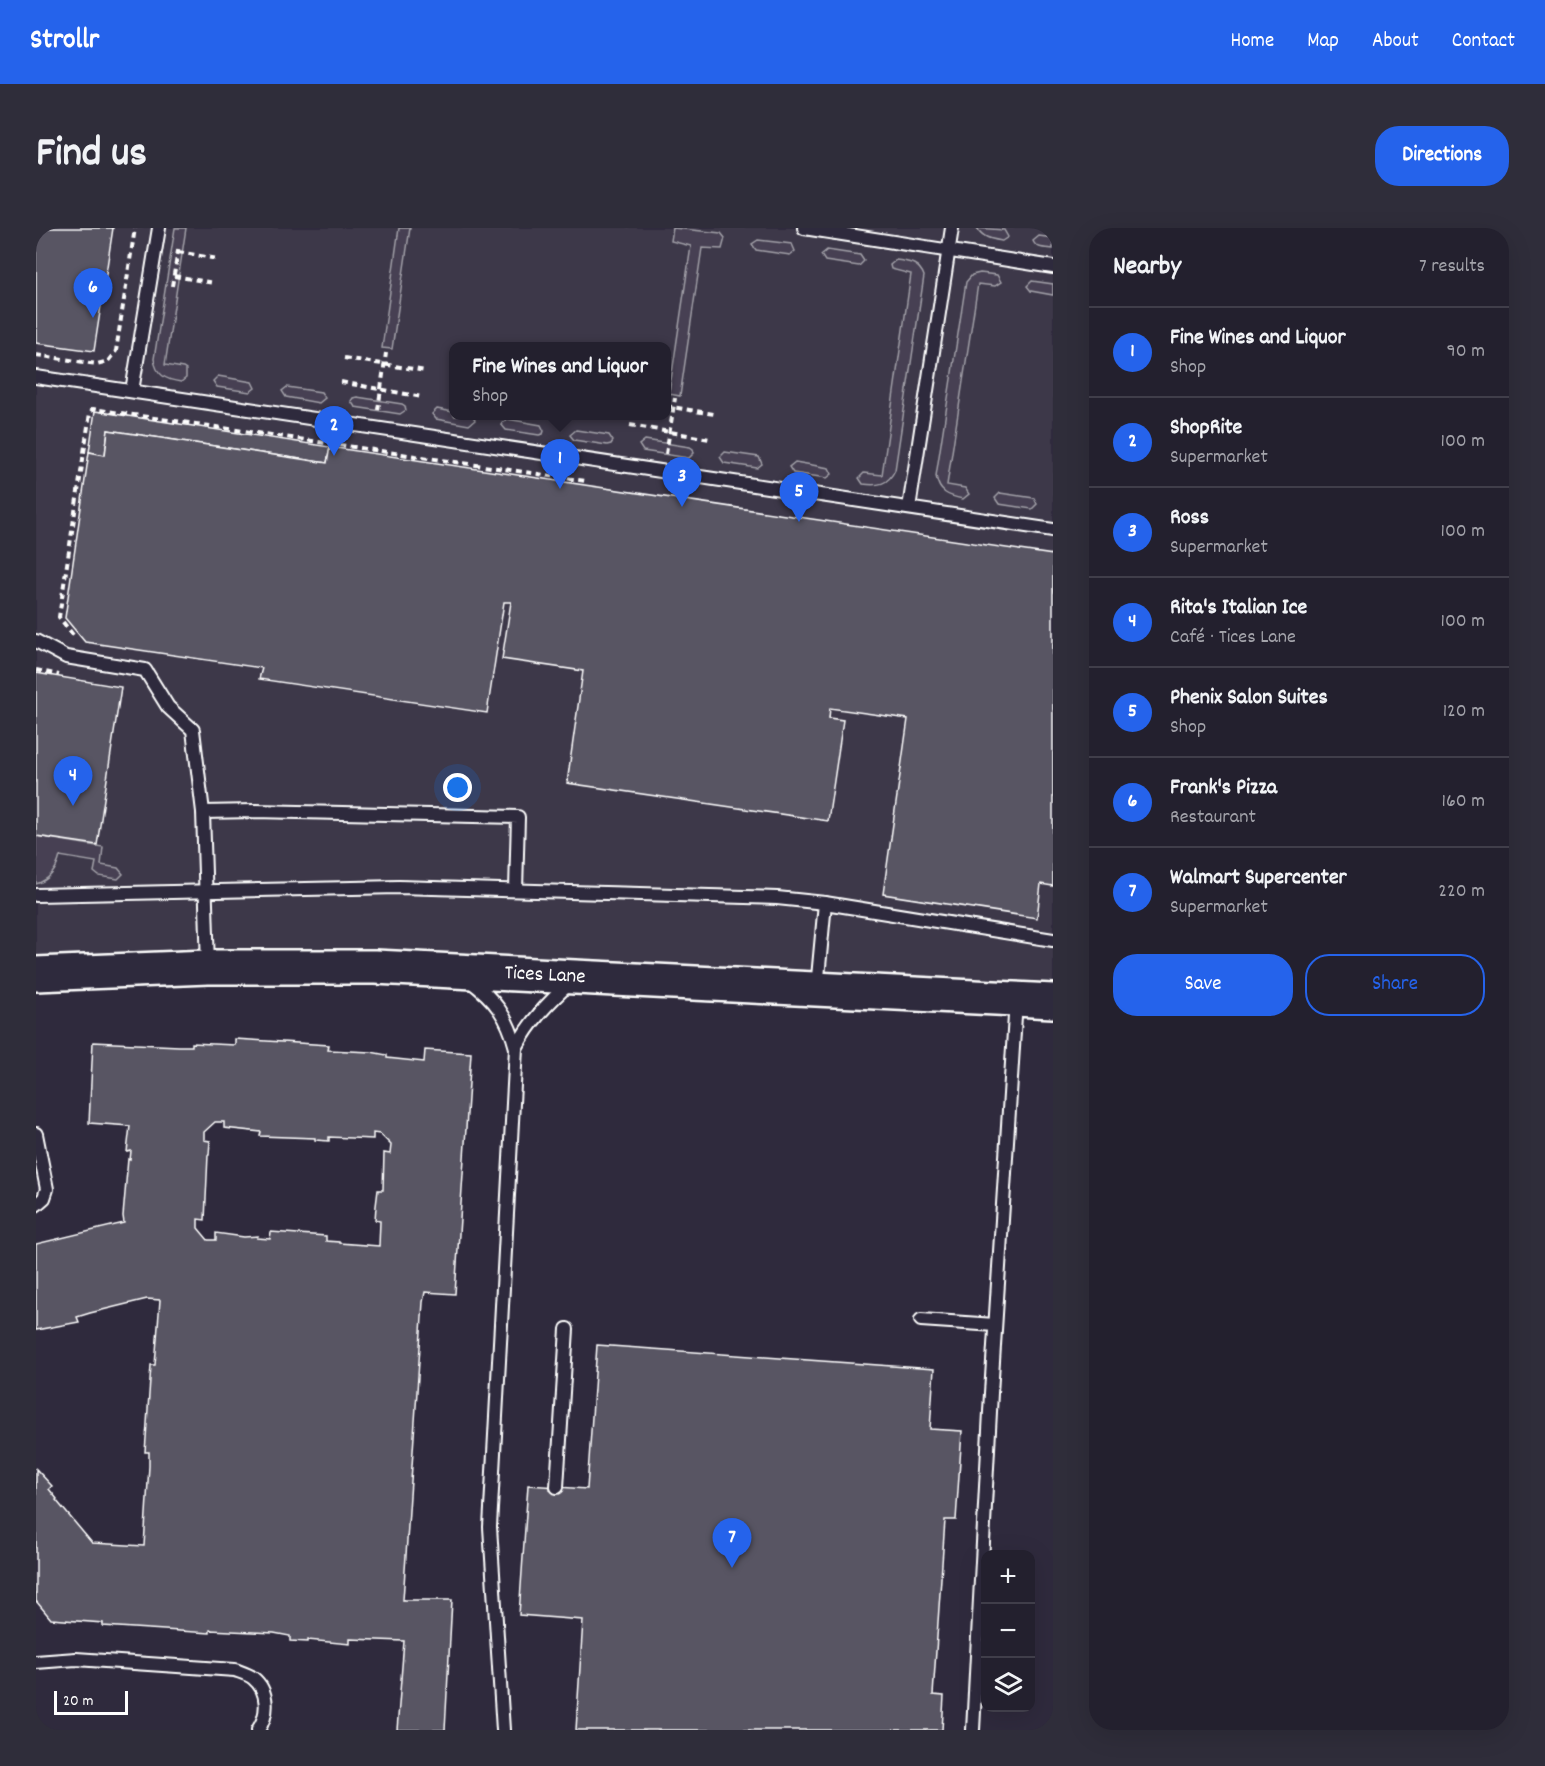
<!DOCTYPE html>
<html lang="en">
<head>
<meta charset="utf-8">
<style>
  body { margin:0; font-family:Dekko,sans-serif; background:#2f2d3a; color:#f1f3f6 }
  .controls { position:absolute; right:18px; bottom:18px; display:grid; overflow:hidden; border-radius:12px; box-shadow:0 6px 24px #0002 }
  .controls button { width:54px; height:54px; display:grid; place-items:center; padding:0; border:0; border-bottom:2px solid #403e4a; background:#23202e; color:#f1f3f6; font:30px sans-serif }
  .scale { position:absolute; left:18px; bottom:15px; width:74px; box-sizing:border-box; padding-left:6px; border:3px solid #fff; border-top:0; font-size:16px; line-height:21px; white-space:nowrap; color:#fff; -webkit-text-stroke:4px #2f2a3d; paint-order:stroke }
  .you { position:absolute; left:422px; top:560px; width:21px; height:21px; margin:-15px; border:4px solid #fff; border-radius:50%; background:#1a73e8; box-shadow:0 0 0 9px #1a73e833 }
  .badge { display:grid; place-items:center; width:39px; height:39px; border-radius:50%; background:#2563eb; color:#fff; font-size:20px; font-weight:700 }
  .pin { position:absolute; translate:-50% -50px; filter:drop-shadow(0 2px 3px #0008) }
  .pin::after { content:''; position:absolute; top:32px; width:21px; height:18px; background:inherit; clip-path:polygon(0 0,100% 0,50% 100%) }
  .popup { position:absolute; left:413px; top:114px; width:222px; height:78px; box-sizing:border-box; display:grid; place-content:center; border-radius:12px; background:#23202e; filter:drop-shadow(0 2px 4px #0005); font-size:20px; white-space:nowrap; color:#a3a3aa }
  .popup b { font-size:22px; color:#f1f3f6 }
  .popup::after { content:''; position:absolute; left:50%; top:100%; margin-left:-12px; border:12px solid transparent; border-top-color:#23202e }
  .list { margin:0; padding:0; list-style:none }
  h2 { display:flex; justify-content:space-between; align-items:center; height:78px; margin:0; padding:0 24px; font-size:26px }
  h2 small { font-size:20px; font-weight:400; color:#a3a3aa }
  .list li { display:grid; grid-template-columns:39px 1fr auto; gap:18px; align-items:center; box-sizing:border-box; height:90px; padding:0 24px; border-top:2px solid #403e4a }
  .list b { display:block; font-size:22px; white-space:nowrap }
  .list p { margin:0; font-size:20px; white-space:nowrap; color:#a3a3aa }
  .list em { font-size:20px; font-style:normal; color:#a3a3aa }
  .actions { display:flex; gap:12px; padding:18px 24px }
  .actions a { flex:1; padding:14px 0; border:2px solid #2563eb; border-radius:24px; text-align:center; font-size:21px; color:#2563eb }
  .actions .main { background:#2563eb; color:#fff }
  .icon { flex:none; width:33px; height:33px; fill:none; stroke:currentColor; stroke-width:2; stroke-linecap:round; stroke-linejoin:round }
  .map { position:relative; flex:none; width:1017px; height:1502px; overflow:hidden; border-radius:24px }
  header { display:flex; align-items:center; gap:36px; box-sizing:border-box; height:84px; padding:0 30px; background:#2563eb; color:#fff }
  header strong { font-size:28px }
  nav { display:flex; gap:33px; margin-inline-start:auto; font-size:21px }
  .intro { display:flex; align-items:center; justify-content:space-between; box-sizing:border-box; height:144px; padding:0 36px }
  h1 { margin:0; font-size:42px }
  .button { padding:15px 27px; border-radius:24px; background:#2563eb; color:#fff; font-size:21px; font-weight:700 }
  main { display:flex; gap:36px; padding:0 36px }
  aside { flex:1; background:#23202e; border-radius:24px; box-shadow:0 6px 24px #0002 }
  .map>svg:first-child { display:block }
</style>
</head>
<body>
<header>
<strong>Strollr</strong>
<nav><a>Home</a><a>Map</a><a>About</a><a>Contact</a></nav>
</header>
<div class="intro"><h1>Find us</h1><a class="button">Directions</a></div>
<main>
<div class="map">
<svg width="1017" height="1502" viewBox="0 0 1017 1502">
  <rect width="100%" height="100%" fill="#2f2a3d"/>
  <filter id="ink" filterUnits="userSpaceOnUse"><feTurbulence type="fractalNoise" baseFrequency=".0167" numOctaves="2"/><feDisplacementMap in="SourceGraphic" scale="12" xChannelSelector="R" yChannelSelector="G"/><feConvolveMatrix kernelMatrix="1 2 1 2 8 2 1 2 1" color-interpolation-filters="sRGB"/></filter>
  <g filter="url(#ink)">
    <path fill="#3c3749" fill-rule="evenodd" d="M0,0H1017V773L0,746ZM418,118H630V188H418Z"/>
    <g fill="#464152" stroke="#a2a0a8" stroke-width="1.5">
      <path d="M139,0H150L129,137L147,140L150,142V150L145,154C130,152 120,147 118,131Z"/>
      <path d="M363,0H374L356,121L346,120Z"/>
      <path d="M637,0L685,5L689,10L686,21L666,20L644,168L633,166L655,18L635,13Z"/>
      <path d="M941,0L968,2L972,9L966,13C955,11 947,10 941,0Z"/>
      <path d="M1003,8L1017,10V21C1010,20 1000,21 997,13Z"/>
      <path d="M722,12L756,16L759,23L754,27L720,22L716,16Z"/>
      <path d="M791,22L824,27L828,33L823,38L789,33L785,27Z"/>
      <path d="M860,32C872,34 883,34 888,48L859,242C852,257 842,258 827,256L823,250L828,245L846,247L875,46L855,41L854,37Z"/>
      <path d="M944,45L961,47L965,54L959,58L942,56L911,257L929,260L933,266L927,271C912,268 903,265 900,248L930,54L936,47Z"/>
      <path d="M996,53L1017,56V67L995,63L991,58Z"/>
      <path d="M182,148L216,154L219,160L214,164L181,159L177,153Z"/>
      <path d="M251,159L285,164L289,170L283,175L250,169L246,163Z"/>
      <path d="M321,169L366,176L369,178L370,182L364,186L319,179L315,173L317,170Z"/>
      <path d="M401,181L417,184L418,188H437L439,192L433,197L400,191L396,186Z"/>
      <path d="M471,191L505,197L508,203L507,206L503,207L470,202L465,196Z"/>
      <path d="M540,202L573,207L577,213L575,216L571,217L538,212L534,207Z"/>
      <path d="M609,212L654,219L657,221L658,225L653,230L607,223L603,217Z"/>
      <path d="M689,224L723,229L726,236L721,240L688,235L684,229Z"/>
      <path d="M759,234L793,240L796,246L791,250L757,245L753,239Z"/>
      <path d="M964,265L998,270L1001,276L996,281L963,276L959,270Z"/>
      <path d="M0,608L67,619L65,637L82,640L87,646L82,651L63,648L58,644L60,634L24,628C21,641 13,652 0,656Z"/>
    </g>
    <g fill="#595564" stroke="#fff" stroke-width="1.5" fill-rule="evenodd">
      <path d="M0,0H77L58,123L0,115Z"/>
      <path d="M59,183L294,219L291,235L72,202L69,227L53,224Z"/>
      <path d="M72,202L291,235L294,219L1017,327V658L1005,656L1001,690L847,666L872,491L794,480L793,490L807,492L792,593L531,555L547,443L466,431L475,374H468L451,485L223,451L226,440L49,414L29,390L53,224L69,227Z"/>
      <path d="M0,445L85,459L61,617L0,608Z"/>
      <path d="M199,811L293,817L292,822L335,824L351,827V830L388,834L389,822L435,825L419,1066L389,1064L387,1074L367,1372H416L409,1502H361L368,1413L314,1411V1416L272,1412V1414L254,1413V1408L238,1405L174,1402V1405L67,1398V1395L15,1391L0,1373V1241L16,1258L13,1261L21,1271L20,1272L56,1315L108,1318L113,1238V1224H109L110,1210L115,1137H119L124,1072L111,1071L54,1085L41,1089L43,1094L0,1102V1016L88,995L87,988L92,931L94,932L95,923L91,924L94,898L53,895L57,814L143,818H156V815L199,817ZM179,894H188V900L225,904L224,908L279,910V912L293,913V909L337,911V905L344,906L355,917L354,926L348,925L347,962H342L340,978L339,992L344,993L343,1018L303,1015V1014L290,1013V1008L235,1004L234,1011L221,1010L222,1008L208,1009L180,1005V1012H172L162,1000V991L169,992L172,927H173L174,913L168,912V904Z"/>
      <path d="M561,1117L898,1141L894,1201L926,1203L920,1292H909L897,1467L908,1468L906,1502H540L547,1392L483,1387L492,1257L551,1261Z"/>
    </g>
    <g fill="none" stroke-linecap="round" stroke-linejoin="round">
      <g stroke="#fff" stroke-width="16">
        <g id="lane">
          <path d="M768,0L1017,39"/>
          <path d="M0,149L1017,302"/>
          <path d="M96,163L123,0"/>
          <path d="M873,280L916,0"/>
          <path d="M0,413L30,429L109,442L132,479L157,502L167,584L172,738"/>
          <path d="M167,584L219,583L482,589L480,662"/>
          <path d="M0,667L363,659L741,670L789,675L1017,712"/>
          <path d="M433,752C459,771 472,789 480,820"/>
          <path d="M781,760L789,675"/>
          <path d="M0,906L11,961L8,970L0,977"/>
          <path d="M885,1092L959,1097"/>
          <path d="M521,1259L531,1101"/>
          <path d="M0,1434L40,1431L199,1442C204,1444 212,1446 217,1450C233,1463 233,1486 222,1502"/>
          <path d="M467,1502L454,1299L480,820C494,793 513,774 535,754"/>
          <path d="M937,1502L955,1165L980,772"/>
        </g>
      </g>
      <g stroke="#fff" stroke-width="38">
        <path id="secondary" d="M0,746L172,739H339L1017,773"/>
      </g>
      <g stroke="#fff" stroke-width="4" stroke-dasharray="6 4.5" stroke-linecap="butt">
        <path d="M142,24L182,31"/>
        <path d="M138,48L178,55"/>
        <path d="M136,58L143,17"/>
        <path d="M0,127L61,136L72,133L80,123L99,0"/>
        <path d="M308,130L390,143"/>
        <path d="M305,154L386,169"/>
        <path d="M630,178L678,186"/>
        <path d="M342,182L350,125"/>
        <path d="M594,197L674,211"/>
        <path d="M630,226L639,170"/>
        <path d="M37,407L23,389L54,185L57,181L550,253"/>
        <path d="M0,442L23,447"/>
      </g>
      <use href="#lane" stroke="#2f2a3d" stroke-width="12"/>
      <use href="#secondary" stroke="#2f2a3d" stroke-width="33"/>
    </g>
  </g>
  <g text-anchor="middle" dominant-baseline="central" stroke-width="6" stroke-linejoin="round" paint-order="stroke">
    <g font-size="21" fill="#fff" stroke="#2f2a3d">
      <text transform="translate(509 748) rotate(3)">Tices Lane</text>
    </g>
  </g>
</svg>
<div class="controls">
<button>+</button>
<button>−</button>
<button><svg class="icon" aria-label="layers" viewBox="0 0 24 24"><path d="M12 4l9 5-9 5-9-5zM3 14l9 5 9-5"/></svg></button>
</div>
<div class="scale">20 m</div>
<div class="you"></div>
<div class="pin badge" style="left:524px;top:261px">1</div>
<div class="popup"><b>Fine Wines and Liquor</b>Shop</div>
<div class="pin badge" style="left:298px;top:228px">2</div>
<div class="pin badge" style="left:646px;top:279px">3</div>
<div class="pin badge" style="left:37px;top:578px">4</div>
<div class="pin badge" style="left:763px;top:294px">5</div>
<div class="pin badge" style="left:57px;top:90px">6</div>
<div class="pin badge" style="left:696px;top:1340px">7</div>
</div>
<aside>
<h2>Nearby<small>7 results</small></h2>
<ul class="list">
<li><span class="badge">1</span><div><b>Fine Wines and Liquor</b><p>Shop</p></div><em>90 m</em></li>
<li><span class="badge">2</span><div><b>ShopRite</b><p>Supermarket</p></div><em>100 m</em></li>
<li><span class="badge">3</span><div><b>Ross</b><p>Supermarket</p></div><em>100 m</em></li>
<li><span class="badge">4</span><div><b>Rita's Italian Ice</b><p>Café · Tices Lane</p></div><em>100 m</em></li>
<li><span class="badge">5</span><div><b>Phenix Salon Suites</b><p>Shop</p></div><em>120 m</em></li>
<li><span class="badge">6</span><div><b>Frank's Pizza</b><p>Restaurant</p></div><em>160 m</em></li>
<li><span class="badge">7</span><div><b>Walmart Supercenter</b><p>Supermarket</p></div><em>220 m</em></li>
</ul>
<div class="actions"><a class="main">Save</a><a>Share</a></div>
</aside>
</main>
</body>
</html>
